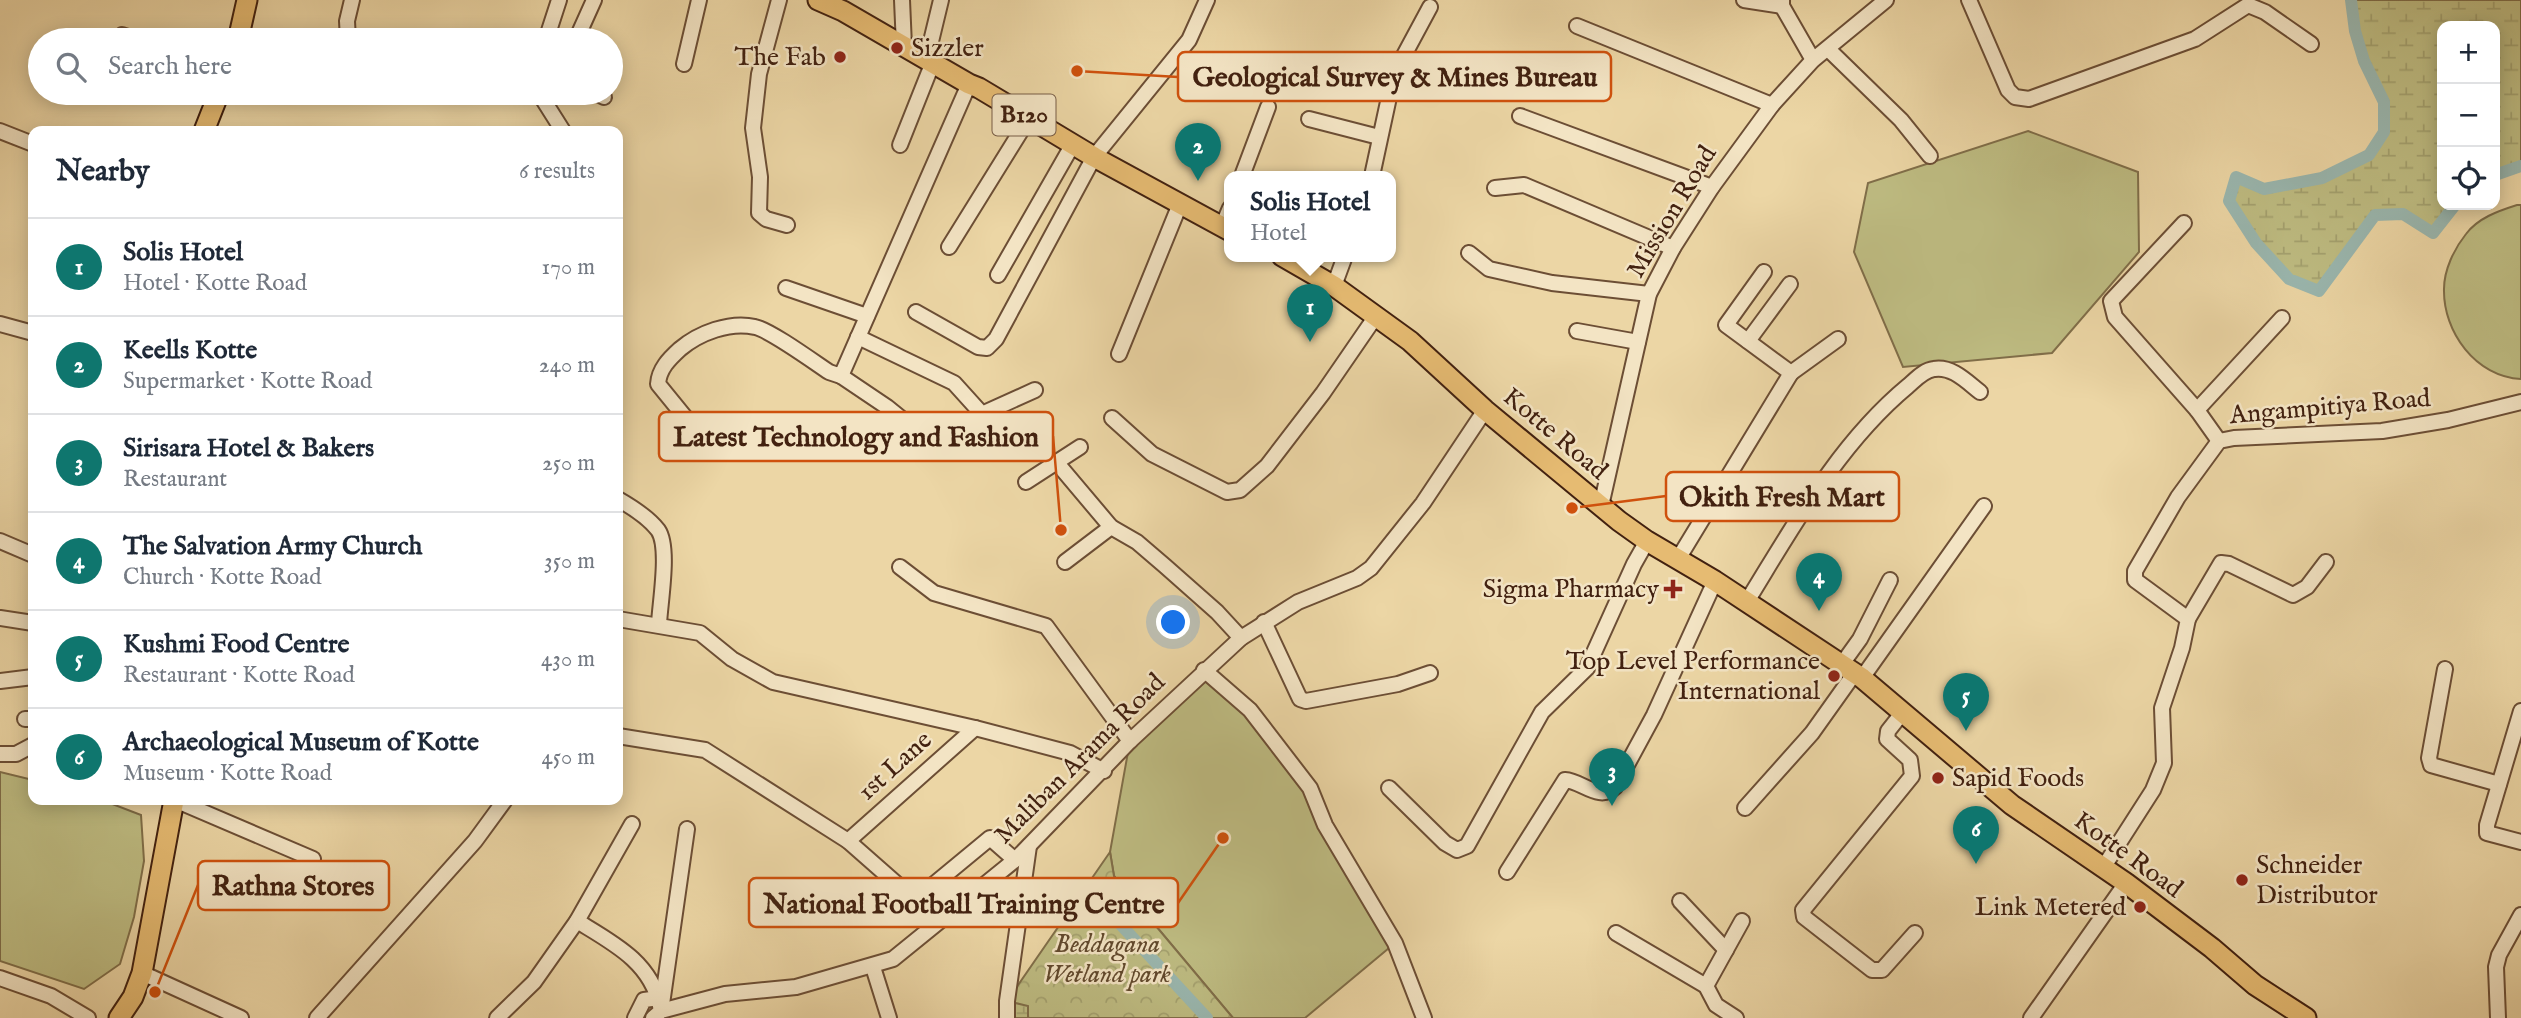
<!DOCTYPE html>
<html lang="en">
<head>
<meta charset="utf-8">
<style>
  body { margin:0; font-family:"IM FELL English",serif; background:#f2f2f3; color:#1f2937 }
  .controls { position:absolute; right:21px; top:21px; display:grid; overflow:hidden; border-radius:14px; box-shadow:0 4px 18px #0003 }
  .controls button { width:63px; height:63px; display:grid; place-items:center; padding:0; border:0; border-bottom:2px solid #e0e1e3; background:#fff; color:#1f2937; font:35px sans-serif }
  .you { position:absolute; left:1174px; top:623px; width:24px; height:24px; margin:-18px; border:5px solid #fff; border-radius:50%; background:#1a73e8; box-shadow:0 0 0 10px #1a73e833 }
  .badge { display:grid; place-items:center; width:46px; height:46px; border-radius:50%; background:#0f766e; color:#fff; font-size:23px; font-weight:700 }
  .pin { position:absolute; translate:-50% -58px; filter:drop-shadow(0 2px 4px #0008) }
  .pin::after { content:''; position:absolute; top:37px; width:24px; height:21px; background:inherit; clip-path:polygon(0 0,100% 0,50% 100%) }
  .popup { position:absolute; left:1224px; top:171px; width:172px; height:91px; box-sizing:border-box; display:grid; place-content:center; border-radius:14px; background:#fff; filter:drop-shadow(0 2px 5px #0005); font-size:23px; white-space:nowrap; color:#747a83 }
  .popup b { font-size:26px; color:#1f2937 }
  .popup::after { content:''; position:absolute; left:50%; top:100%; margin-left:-14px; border:14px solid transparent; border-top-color:#fff }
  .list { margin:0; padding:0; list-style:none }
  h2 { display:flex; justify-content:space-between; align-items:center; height:91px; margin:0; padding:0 28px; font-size:30px }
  h2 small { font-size:23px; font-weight:400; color:#747a83 }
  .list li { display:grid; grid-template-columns:46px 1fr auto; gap:21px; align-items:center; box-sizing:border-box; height:98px; padding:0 28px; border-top:2px solid #e0e1e3 }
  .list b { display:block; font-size:26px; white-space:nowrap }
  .list p { margin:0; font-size:23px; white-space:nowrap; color:#747a83 }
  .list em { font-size:23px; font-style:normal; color:#747a83 }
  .icon { flex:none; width:38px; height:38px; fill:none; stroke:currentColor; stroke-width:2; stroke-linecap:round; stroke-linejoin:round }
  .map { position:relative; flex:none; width:2521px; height:1018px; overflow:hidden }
  .search { position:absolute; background:#fff; box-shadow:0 4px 18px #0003; left:28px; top:28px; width:595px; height:77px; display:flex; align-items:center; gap:18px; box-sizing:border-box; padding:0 24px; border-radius:38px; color:#747a83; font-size:26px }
  .panel { position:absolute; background:#fff; box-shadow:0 4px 18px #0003; left:28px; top:126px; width:595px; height:679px; border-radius:14px }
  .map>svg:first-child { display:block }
</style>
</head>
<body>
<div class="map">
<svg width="2521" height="1018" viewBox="0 0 2521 1018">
  <defs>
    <pattern id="forest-crowns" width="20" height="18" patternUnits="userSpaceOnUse" patternTransform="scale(1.75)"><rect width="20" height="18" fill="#bebc82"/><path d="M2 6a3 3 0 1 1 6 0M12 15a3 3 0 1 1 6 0" fill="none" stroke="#a4a16f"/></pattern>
    <pattern id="wetland-marsh" width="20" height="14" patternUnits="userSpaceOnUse" patternTransform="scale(1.75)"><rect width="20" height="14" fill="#bebc82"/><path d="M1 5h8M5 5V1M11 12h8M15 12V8" fill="none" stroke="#a4a16f"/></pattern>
  </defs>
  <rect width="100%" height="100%" fill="#ecd6a5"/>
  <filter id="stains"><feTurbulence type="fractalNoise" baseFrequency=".00286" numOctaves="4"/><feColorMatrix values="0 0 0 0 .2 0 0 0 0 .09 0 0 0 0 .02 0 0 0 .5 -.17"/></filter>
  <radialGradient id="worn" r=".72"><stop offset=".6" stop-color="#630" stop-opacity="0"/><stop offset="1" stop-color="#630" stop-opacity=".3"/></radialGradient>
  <g fill="#bebc82" stroke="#806e49" stroke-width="2">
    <path d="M2028,131L2138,172L2139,252L2052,353L1903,367L1854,252L1868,183Z"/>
    <path d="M2517,205H2521V379C2476,377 2443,332 2444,289C2444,270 2454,249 2466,234C2478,218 2498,211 2517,205Z"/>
    <path d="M1204,670L1250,710L1310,788L1395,943L1305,1018H1233L1114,876L1110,852L1130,741Z"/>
    <path d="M0,772L33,780V800H102L141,815L144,861L134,917L120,964L84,989L0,961Z"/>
  </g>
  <path fill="url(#forest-crowns)" stroke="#806e49" stroke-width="2" d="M1110,852L1114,876L1233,1018H1007V1001Z"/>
  <g fill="url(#wetland-marsh)" stroke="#806e49" stroke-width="2">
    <path d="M2351,0H2521V166L2495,175V26H2442V205H2455L2433,233L2403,214L2375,215L2319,291L2289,279L2256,243L2229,201L2236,177L2265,189L2322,178L2369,155L2384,132V102L2364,61L2355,31Z"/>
    <path d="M1007,1001L1028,1006V1018H1007Z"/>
  </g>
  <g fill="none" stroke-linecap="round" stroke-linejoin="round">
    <g stroke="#9ab7af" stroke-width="12">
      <path d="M2351,0L2355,31L2364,61L2384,102V132L2369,155L2322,178L2264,189L2236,177L2229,201L2256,243L2289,279L2319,291L2375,215L2403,214L2433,233L2455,205"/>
      <path d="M2495,175L2521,166"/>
      <path d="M1097,899L1207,1018"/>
    </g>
    <g stroke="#6c4e35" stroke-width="18">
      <g id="minor">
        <path d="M779,0L759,74L753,128L760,177L759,213L766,219L787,225"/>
        <path d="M902,0L904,46"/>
        <path d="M1744,0L1782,6"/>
        <path d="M1782,0V6L1813,60"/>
        <path d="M1969,0L2008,90L2015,97L2029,99L2195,39L2248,5L2265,12L2311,44"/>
        <path d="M1577,26L1772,105"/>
        <path d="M122,35L137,40"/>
        <path d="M177,40H192"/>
        <path d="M348,40L347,21L352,0"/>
        <path d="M546,40L559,0"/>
        <path d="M576,40L594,0"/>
        <path d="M1828,49L1901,120L1930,156"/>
        <path d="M927,58L941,0"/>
        <path d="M684,64L699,0"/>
        <path d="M539,93L563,131"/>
        <path d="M596,93L604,97"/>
        <path d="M1520,116L1712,187"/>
        <path d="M1309,119L1379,137"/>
        <path d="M0,131L33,144"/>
        <path d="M900,145L933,62"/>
        <path d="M1242,176L1268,107"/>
        <path d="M1372,176L1394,74L1430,7"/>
        <path d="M1495,188L1524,185L1673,248"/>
        <path d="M2184,223L2111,301L2115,317L2197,410L2282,318"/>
        <path d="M1222,227L1230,208"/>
        <path d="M949,247L1029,118"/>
        <path d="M1469,253L1489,269L1552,283L1649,294"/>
        <path d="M998,275L1073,144"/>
        <path d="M1334,286L1345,256"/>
        <path d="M786,288L867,316"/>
        <path d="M916,312L978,347L987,348L996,339L1094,157L1189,40L1207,0"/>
        <path d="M0,324L33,333"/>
        <path d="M1577,331L1638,342"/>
        <path d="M858,337L954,383L982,414L1035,390"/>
        <path d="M1748,341L1790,284"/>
        <path d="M1119,354L1180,204"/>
        <path d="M1791,373L1838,339"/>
        <path d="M841,376L887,407L929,441"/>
        <path d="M2197,410L2219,441"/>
        <path d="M1112,418L1152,454L1227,492L1240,490L1267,466L1323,393L1376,316"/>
        <path d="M702,438L658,384C659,369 669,359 680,349C699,333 730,321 755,327C770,330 814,362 829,372L841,376L969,84"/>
        <path d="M1057,463L1111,527L1137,542L1165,566L1217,612L1241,638"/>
        <path d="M1026,482L1080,447"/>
        <path d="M618,499C632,507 648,517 658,530C670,547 660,602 659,624"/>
        <path d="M1601,506L1649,294L1673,248L1712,187L1772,105L1813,60L1886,0"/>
        <path d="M0,541L33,555"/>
        <path d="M1678,559L1791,373L1726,325L1764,272"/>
        <path d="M1065,562L1111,527"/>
        <path d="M900,567L934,593L1046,626L1130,741"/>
        <path d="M1746,603C1793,527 1838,444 1908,386C1916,379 1924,370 1934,369C1952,366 1966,381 1980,392"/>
        <path d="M0,618L33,623"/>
        <path d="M618,619L700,633L732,659L773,682L975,728L1070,753L1104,771"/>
        <path d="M2188,619L2221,563L2229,564L2293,595L2307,587L2326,562"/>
        <path d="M1264,622L1300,699L1306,701L1398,684L1430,673"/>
        <path d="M1842,664L1860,639L1890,580"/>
        <path d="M2445,669L2429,758L2431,765L2499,784"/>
        <path d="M1204,670L1250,710L1310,788L1325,825L1395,943L1424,1018"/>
        <path d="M1862,678L1984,506"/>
        <path d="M0,681L33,677"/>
        <path d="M2521,711L2487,825V833L2521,842"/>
        <path d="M1903,712L1888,731L1887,739L1910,760L1912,776L1803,910L1804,917L1872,970H1882L1915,933"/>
        <path d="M25,719H33"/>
        <path d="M618,736L705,750L848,841L915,900L990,838L1015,860"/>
        <path d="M0,754H16L33,745"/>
        <path d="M1389,788L1445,843L1457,850L1467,846L1542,712L1587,668L1634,564L1647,541"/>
        <path d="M175,800L313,859"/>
        <path d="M1745,808L1812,733L1854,674"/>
        <path d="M848,841L975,728"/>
        <path d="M2103,868L2153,790L2164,763L2162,708L2182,648L2188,619L2135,580V571L2178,497L2219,441L2234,438L2382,431L2448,420L2521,402"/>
        <path d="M1507,872L1565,780C1582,781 1599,802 1615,787L1654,715L1715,581"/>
        <path d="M1680,901L1726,950"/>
        <path d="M577,921C613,943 651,962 660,1006"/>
        <path d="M1616,933L1706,986L1716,1005L1736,1018"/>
        <path d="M873,967L889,1018"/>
        <path d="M142,973L241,1018"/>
        <path d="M0,978L51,996L88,1018"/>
        <path d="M1706,986L1742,921"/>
        <path d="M661,1011L687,829"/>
        <path d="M317,1018L475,841L505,800"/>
        <path d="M497,1018L534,982L577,921L632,824"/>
        <path d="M635,1018L644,1000L659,998"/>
        <path d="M653,1018L661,1011L725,994L796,987L893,959L1015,860L1130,741L1241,638L1298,602L1357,578L1371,568L1423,503L1485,410"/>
        <path d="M1007,1018V1001L1029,846"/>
        <path d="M2031,1018L2126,883"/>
        <path d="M2498,1018L2496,967L2499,955L2521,915"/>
      </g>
    </g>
    <g stroke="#422110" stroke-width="23">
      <g id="major">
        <path d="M818,0L843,11L969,84L979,88L1094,157L1230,231"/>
        <path d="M238,40L247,0"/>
        <path d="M204,131L219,93"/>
        <path d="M1282,256L1334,286L1410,341L1485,410L1619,521L1647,541L1715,581L1862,678L2012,805L2126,883L2212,948L2255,985L2306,1018"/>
        <path d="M119,1018L133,997L142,973L174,800"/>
      </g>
    </g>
    <use href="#minor" stroke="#f3e4c4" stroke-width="14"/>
    <use href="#major" stroke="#e6bb72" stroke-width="19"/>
  </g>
  <g fill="#8f2418" stroke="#f3e4c4" stroke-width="2.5">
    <circle cx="897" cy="48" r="7"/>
    <circle cx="840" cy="57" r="7"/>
    <path d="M1669.5 578.5h7v7h7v7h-7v7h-7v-7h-7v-7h7z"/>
    <circle cx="1834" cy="676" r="7"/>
    <circle cx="1938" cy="778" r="7"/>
    <circle cx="2242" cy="880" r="7"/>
    <circle cx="2140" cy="907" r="7"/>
  </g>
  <g text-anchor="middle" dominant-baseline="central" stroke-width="5" stroke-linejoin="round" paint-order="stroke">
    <rect fill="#f3e4c4" stroke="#775c46" stroke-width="2" x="992.5" y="94.5" width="63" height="41" rx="5"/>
    <g font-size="24" font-weight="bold" fill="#422110">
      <text x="1024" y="115">B120</text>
    </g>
    <g font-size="26" fill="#422110" stroke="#f3e4c4" text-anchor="end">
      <text x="911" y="48" text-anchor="start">Sizzler</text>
      <text x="826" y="57">The Fab</text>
      <text x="1659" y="589">Sigma Pharmacy</text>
      <text x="1820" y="661">Top Level Performance<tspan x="1820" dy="30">International</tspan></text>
      <text x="1952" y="778" text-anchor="start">Sapid Foods</text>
      <text x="2256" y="865" text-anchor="start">Schneider<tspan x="2256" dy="30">Distributor</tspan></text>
      <text x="2126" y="907">Link Metered</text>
    </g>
    <g font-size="26" fill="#422110" stroke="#f3e4c4">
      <text transform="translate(1672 212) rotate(-59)">Mission Road</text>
      <text transform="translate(2330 407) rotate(-5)">Angampitiya Road</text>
      <text transform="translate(1555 434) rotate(40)">Kotte Road</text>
      <text transform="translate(1080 759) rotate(-45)">Maliban Arama Road</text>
      <text transform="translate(895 766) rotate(-42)">1st Lane</text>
      <text transform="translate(2128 855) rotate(36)">Kotte Road</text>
    </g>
    <g font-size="26" font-style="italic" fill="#61482c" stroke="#f3e4c4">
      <text x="1107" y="944">Beddagana<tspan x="1107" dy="30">Wetland park</tspan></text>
    </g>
  </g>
  <path fill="none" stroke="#cf510d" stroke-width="2.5" d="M1077 71L1178 77M1061 530L1053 436M1572 508L1666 496M155 992L198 885M1223 838L1178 903"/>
  <g fill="#cf510d" stroke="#f3e4c4" stroke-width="2.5">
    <circle cx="1077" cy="71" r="7"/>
    <circle cx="1061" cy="530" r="7"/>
    <circle cx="1572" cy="508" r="7"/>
    <circle cx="155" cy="992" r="7"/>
    <circle cx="1223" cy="838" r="7"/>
  </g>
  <g fill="#f3e4c4" stroke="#cf510d" stroke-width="2.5">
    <rect x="1178" y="52" width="433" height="49" rx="7"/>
    <rect x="659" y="412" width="394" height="49" rx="7"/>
    <rect x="1666" y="472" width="233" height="49" rx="7"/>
    <rect x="198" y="861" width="191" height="49" rx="7"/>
    <rect x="749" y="878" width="429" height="49" rx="7"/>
  </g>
  <g font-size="28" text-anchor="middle" font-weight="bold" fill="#422110">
    <text x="1395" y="86">Geological Survey &amp; Mines Bureau</text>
    <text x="856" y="446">Latest Technology and Fashion</text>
    <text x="1782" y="506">Okith Fresh Mart</text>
    <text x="293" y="895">Rathna Stores</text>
    <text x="964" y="913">National Football Training Centre</text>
  </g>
  <rect width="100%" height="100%" filter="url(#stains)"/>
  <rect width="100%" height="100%" fill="url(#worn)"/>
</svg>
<div class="controls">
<button>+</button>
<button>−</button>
<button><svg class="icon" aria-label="locate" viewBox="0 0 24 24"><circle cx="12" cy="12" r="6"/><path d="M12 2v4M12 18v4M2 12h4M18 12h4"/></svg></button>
</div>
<div class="you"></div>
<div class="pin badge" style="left:1310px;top:342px">1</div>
<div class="popup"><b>Solis Hotel</b>Hotel</div>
<div class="pin badge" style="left:1198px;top:181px">2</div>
<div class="pin badge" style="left:1612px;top:806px">3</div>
<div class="pin badge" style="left:1819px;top:611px">4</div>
<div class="pin badge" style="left:1966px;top:731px">5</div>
<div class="pin badge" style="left:1976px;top:864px">6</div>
<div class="search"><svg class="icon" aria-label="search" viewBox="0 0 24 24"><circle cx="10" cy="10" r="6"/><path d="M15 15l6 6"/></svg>Search here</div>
<section class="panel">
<h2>Nearby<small>6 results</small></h2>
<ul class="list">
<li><span class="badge">1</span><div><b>Solis Hotel</b><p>Hotel · Kotte Road</p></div><em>170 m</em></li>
<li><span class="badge">2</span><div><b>Keells Kotte</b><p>Supermarket · Kotte Road</p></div><em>240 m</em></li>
<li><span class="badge">3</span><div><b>Sirisara Hotel &amp; Bakers</b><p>Restaurant</p></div><em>250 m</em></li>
<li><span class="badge">4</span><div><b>The Salvation Army Church</b><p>Church · Kotte Road</p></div><em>350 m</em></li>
<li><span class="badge">5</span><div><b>Kushmi Food Centre</b><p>Restaurant · Kotte Road</p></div><em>430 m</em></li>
<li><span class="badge">6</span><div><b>Archaeological Museum of Kotte</b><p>Museum · Kotte Road</p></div><em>450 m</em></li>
</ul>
</section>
</div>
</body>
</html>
